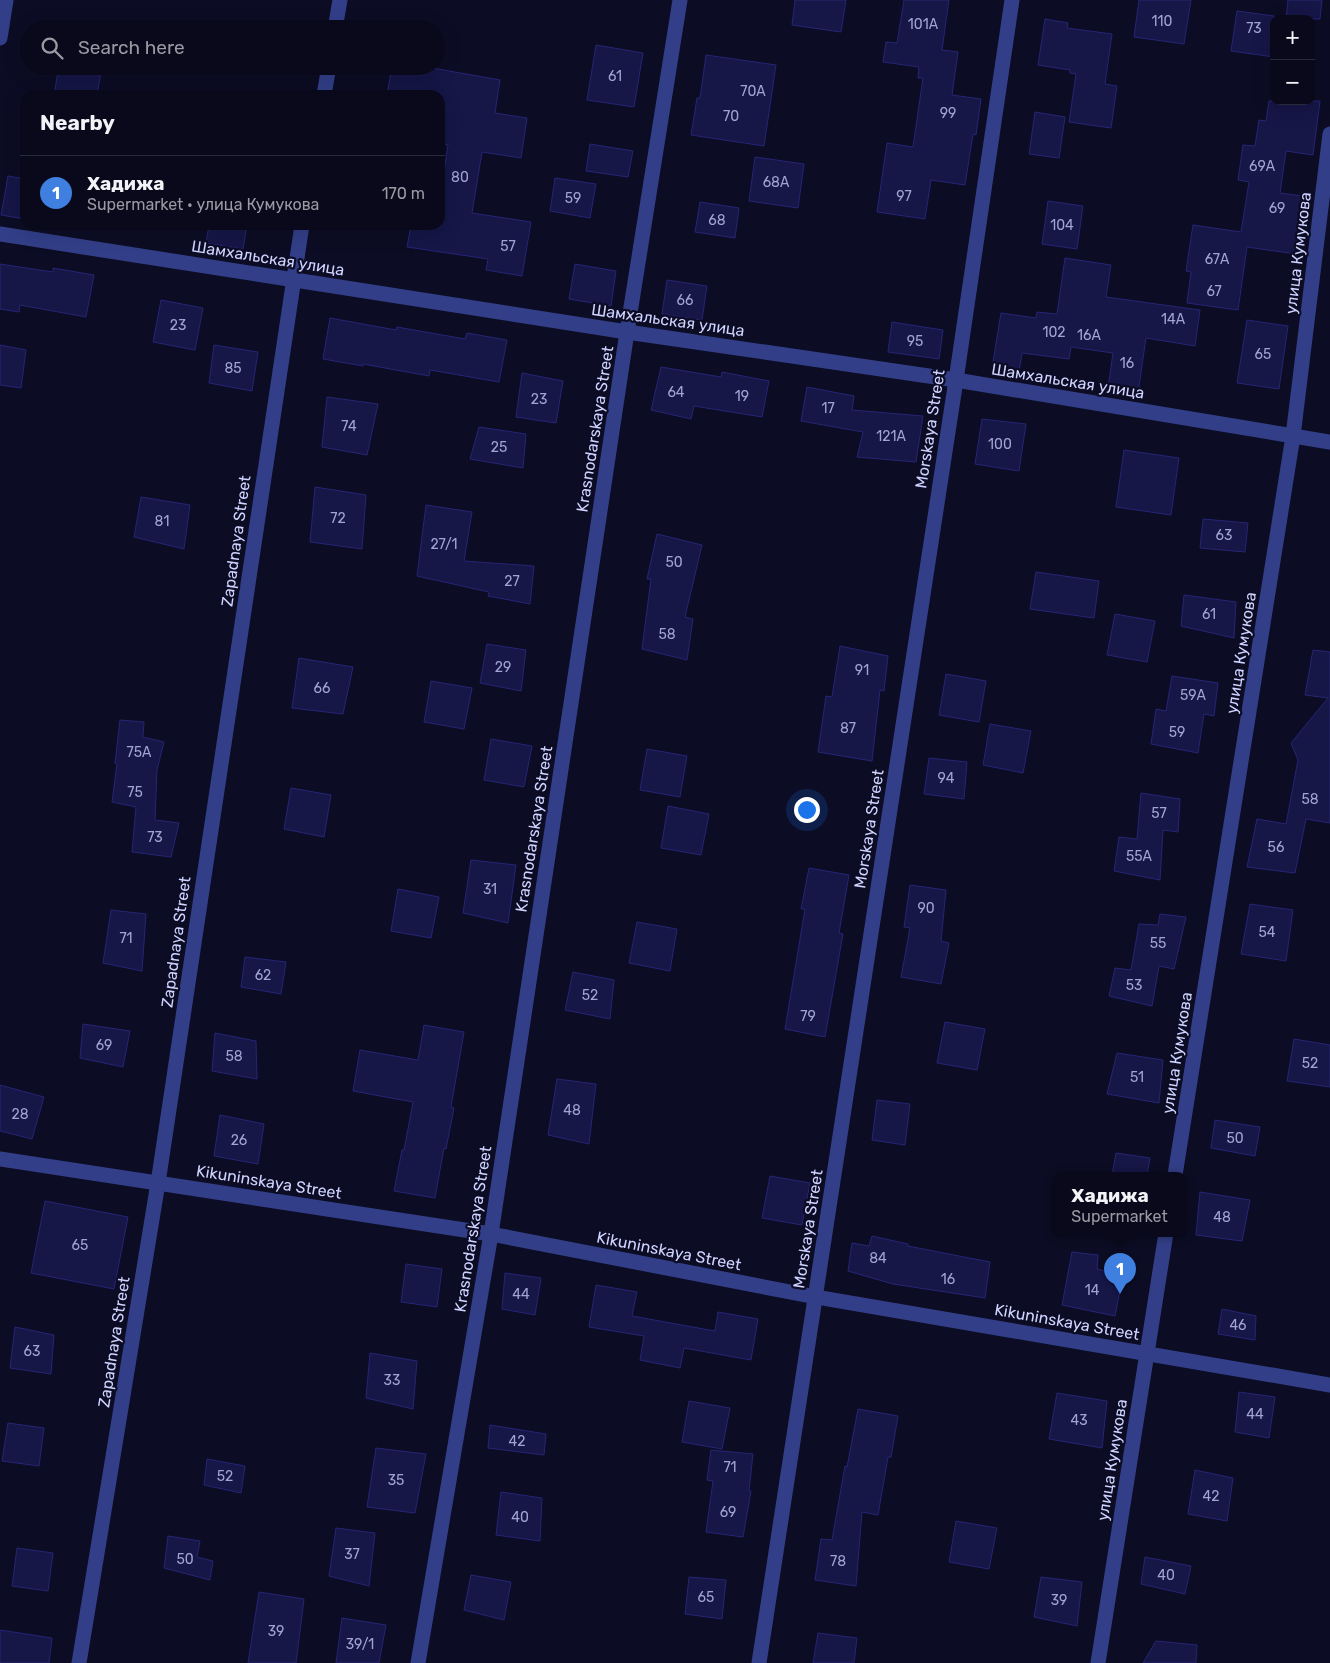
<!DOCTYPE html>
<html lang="en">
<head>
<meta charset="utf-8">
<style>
  body { margin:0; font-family:Rubik,sans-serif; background:#121224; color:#f1f3f6 }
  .controls { position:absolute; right:15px; top:15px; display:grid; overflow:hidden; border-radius:10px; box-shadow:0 5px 20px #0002 }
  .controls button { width:45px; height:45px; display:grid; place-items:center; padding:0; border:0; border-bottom:1px solid #292a3a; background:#09091b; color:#f1f3f6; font:25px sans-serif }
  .you { position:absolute; left:806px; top:809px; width:18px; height:18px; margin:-12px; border:4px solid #fff; border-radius:50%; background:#1a73e8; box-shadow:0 0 0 8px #1a73e833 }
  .badge { display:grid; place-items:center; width:32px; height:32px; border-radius:50%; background:#00fae3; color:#fff; font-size:16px; font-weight:700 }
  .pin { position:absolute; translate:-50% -41px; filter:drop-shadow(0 1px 2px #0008) }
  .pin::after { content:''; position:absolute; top:26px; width:18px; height:15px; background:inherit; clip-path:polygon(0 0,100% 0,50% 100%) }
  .popup { position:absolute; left:1052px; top:1172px; width:135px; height:65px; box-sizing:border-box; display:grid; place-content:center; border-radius:10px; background:#09091b; filter:drop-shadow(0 1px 4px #0005); font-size:16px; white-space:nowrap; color:#999aa3 }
  .popup b { font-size:19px; color:#f1f3f6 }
  .popup::after { content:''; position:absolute; left:50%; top:100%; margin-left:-10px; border:10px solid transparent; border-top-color:#09091b }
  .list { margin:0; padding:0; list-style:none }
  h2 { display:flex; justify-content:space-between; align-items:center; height:65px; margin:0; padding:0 20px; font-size:21px }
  h2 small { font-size:16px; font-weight:400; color:#999aa3 }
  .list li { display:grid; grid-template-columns:32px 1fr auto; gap:15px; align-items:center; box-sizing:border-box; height:75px; padding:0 20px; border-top:1px solid #292a3a }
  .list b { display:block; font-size:19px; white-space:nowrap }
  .list p { margin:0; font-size:16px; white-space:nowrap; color:#999aa3 }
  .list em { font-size:16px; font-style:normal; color:#999aa3 }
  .icon { flex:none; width:28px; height:28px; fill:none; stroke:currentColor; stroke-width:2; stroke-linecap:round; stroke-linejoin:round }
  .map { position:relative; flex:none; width:1330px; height:1663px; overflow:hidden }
  .search { position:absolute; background:#09091b; box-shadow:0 5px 20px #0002; left:20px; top:20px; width:425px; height:55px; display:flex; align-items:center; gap:12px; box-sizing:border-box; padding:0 18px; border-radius:28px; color:#999aa3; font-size:19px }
  .panel { position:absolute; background:#09091b; box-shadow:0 5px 20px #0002; left:20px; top:90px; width:425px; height:140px; border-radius:15px }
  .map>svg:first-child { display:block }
</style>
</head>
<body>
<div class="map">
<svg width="1330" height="1663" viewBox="0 0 1330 1663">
  <rect width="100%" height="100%" fill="#0c0c24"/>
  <g fill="#161647" stroke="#262576">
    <path d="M795,0H846L841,32L792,25Z"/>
    <path d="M904,0H949L942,50L958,52L952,95L981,99L976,135L973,134L965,185L931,180L925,219L877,212L887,143L913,147L923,78H918L919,67L883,62L886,42L897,43Z"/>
    <path d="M1139,0H1191L1184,44L1134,37Z"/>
    <path d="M1288,0H1322L1320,19H1286Z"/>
    <path d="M1237,11L1274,16V57L1231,51Z"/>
    <path d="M1045,19L1068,23L1067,28L1112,34L1105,84L1117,86L1111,128L1069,122L1076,74L1070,73V70L1038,65Z"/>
    <path d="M596,45L643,53L634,107L587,100Z"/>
    <path d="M706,55L776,65L764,146L691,135L697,98H700Z"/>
    <path d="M59,66H102L97,95H54Z"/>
    <path d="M392,66H421L500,80L495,113L527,118L521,158L482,152L472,213L531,222L522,276L486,270L488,259L407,247L411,225H440V197L448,145L440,144V95H387Z"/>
    <path d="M1269,101H1320L1313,155L1286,151L1280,193L1311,197L1303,255L1247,247L1238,310L1187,303L1191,272L1186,271L1193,225L1241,232L1249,182L1238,180L1243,145L1255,146L1259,120L1266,121Z"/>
    <path d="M1035,112L1065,117L1059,158L1029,154Z"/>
    <path d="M590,144L633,151L628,177L586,171Z"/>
    <path d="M755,157L804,164L798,208L749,201Z"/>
    <path d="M8,176L25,179V219L1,215Z"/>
    <path d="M555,178L596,184L590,218L550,211Z"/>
    <path d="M1048,201L1083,206L1077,249L1042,244Z"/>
    <path d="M700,202L739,208L735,238L695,232Z"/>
    <path d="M209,225H247L243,249L206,243Z"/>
    <path d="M1065,258L1111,265L1106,297L1200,310L1195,346L1146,338L1138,393L1108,388L1113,353L1071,347L1069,359L1022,353L1019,372L992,368L1001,313L1036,318L1037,312L1057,314Z"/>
    <path d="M0,264L53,272V268L94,275L86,317L20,305L19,312L0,309Z"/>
    <path d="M575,264L616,271L611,306L569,299Z"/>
    <path d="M667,280L707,286L702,320L662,314Z"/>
    <path d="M161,300L203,308L195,350L153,342Z"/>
    <path d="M330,318L396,330L397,327L465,339L467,333L507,340L499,382L430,370L429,376L363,364V366L323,359Z"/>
    <path d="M1247,320L1288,326L1279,389L1237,383Z"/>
    <path d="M892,322L943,330L939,359L888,352Z"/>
    <path d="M0,345L26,350L21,388L0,385Z"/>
    <path d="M214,345L258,352L252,391L209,383Z"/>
    <path d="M661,367L721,377L722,372L769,381L762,417L694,406L691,419L651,410Z"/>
    <path d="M522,373L563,381L556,423L516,417Z"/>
    <path d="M807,387L854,396L852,410L923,416L916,462L857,457L863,432L801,421Z"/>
    <path d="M327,397L378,404L367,455L322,447Z"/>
    <path d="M982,419L1026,424L1019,471L975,464Z"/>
    <path d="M479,427L526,434L523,468L470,459Z"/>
    <path d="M1124,450L1179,458L1171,515L1116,507Z"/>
    <path d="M315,487L366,495L362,549L310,542Z"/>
    <path d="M141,497L190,505L184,549L134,537Z"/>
    <path d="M426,505L472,512L464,561L534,566L530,604L488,596L489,592L417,576Z"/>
    <path d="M1203,519L1248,523L1245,552L1200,548Z"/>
    <path d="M657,534L702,545L685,617L693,619L687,660L642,649L651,579H647Z"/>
    <path d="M1036,572L1099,581L1094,618L1030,609Z"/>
    <path d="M1184,595L1236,602L1234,638L1181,626Z"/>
    <path d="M1115,614L1155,621L1147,662L1107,655Z"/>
    <path d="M487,644L526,650L521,691L480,683Z"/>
    <path d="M840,646L888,656L884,691L880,690L872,761L818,752L826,696L832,697Z"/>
    <path d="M1313,650L1330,652V823L1306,819L1295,873L1247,867L1257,819L1286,824L1298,760L1291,743L1328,698L1305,695Z"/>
    <path d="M299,658L353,667L343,714L292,708Z"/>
    <path d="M946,674L986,681L979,722L939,715Z"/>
    <path d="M1172,676L1218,683L1214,716L1204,714L1198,753L1151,744L1156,709L1166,711Z"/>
    <path d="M431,681L472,688L464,729L424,722Z"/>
    <path d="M120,720L144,722L143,737L164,742L157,770L155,820L179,823L171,857L132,852L136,807L112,802L117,764L115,763Z"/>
    <path d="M990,724L1031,731L1023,773L983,765Z"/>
    <path d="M491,739L532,746L524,787L484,780Z"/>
    <path d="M647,749L687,756L680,797L640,790Z"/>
    <path d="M929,758L967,762L964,799L924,794Z"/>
    <path d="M291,788L331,795L324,837L284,829Z"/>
    <path d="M1141,793L1180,799L1178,832L1163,830L1160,880L1114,871L1119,837L1137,839Z"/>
    <path d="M668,806L709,814L701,855L661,848Z"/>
    <path d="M471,860L516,865L508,923L463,913Z"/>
    <path d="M809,868L849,875L839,933L843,934L825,1037L785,1029L805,909H801Z"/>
    <path d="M910,885L946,890L941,941L949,943L941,984L901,977L910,928L904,927Z"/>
    <path d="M398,889L439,897L431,938L391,931Z"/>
    <path d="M1250,904L1293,910L1286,961L1241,954Z"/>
    <path d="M111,910L146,914L142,971L103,963Z"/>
    <path d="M1160,914L1186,917L1174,969L1159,966L1152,1006L1109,996L1115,968L1131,970L1139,924L1158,925Z"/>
    <path d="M637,922L677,929L670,971L629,963Z"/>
    <path d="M245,957L286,962L281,994L241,987Z"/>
    <path d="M573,972L614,980L610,1019L565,1010Z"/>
    <path d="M945,1022L985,1029L977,1070L937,1063Z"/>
    <path d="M83,1024L130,1031L123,1067L80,1058Z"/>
    <path d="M424,1025L464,1032L451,1107L454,1108L446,1149L444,1148L435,1198L394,1191L402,1150H404L413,1102L353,1091L360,1050L418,1060Z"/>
    <path d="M215,1033L256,1041L257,1079L212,1071Z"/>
    <path d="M1294,1039L1330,1045V1087L1287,1081Z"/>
    <path d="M1117,1053L1163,1060L1159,1103L1107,1094Z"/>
    <path d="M557,1079L596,1084L589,1144L548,1135Z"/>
    <path d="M0,1085L44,1097L32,1139L0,1131Z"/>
    <path d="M877,1100L910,1104L905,1145L872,1140Z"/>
    <path d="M220,1115L264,1124L258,1164L214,1156Z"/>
    <path d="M1215,1120L1260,1127L1255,1156L1211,1148Z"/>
    <path d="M1116,1153L1150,1158L1147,1175H1112Z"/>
    <path d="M770,1176L810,1183L802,1225L762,1218Z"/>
    <path d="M1200,1192L1250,1200L1242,1241L1196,1235Z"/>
    <path d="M45,1201L128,1217L114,1289L31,1273Z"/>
    <path d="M872,1236L908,1244V1246L990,1262L985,1298L893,1284L848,1271L852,1243L869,1246Z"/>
    <path d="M1072,1252L1098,1255L1097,1269L1123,1275L1115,1316L1062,1305Z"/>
    <path d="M406,1264L442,1269L437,1307L401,1302Z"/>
    <path d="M505,1273L541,1278L535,1315L502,1309Z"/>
    <path d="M596,1285L637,1292L632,1316L715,1331L718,1312L758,1319L751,1360L684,1348L680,1368L640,1360L644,1336L589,1327Z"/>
    <path d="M1222,1309L1256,1316L1255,1340L1218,1334Z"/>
    <path d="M15,1327L54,1335L51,1374L10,1368Z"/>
    <path d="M370,1353L417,1361L413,1409L366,1398Z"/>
    <path d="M1239,1392L1275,1397L1269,1438L1235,1432Z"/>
    <path d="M1057,1393L1107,1401L1102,1448L1049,1439Z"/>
    <path d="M689,1401L730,1408L722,1449L682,1442Z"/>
    <path d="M858,1409L898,1416L891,1457H888L878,1515L862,1512L856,1586L815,1580L821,1539L832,1540L845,1466L847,1467Z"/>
    <path d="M8,1423L44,1428L39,1466L2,1461Z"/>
    <path d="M490,1425L546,1434L544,1455L488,1448Z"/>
    <path d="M376,1448L426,1454L415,1513L367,1507Z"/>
    <path d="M711,1450L753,1454L749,1491H751L743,1537L706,1532L713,1481L707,1480Z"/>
    <path d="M207,1459L245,1466L241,1493L204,1485Z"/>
    <path d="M1195,1470L1233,1478L1227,1521L1188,1514Z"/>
    <path d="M501,1492L542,1498L540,1541L496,1535Z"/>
    <path d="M956,1521L997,1528L989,1569L949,1562Z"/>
    <path d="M336,1528L375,1533L369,1586L329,1576Z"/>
    <path d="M168,1536L200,1541L197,1557L213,1561L210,1580L164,1568Z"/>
    <path d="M17,1548L53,1553L48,1591L12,1586Z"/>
    <path d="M1145,1557L1191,1566L1185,1594L1141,1584Z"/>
    <path d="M471,1575L511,1582L504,1620L464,1610Z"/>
    <path d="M689,1577L726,1580L722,1619L685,1614Z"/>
    <path d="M1041,1577L1082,1582L1077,1626L1034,1617Z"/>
    <path d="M259,1592L304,1599L296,1663H248Z"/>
    <path d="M342,1618L386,1625L379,1663H336Z"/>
    <path d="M0,1630L52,1638L49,1663H0Z"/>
    <path d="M818,1633L857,1638L854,1663H813Z"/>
    <path d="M1156,1641L1197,1645L1196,1663H1143Z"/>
  </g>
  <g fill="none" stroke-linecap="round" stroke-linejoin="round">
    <g stroke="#323f88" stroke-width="15">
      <path d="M335,29L340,0"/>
      <path d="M0,38L6,0"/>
      <path d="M324,95L329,66"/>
      <path d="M0,234L627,332L956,380L1330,442"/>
      <path d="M0,1159L491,1234L816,1297L1330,1385"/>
      <path d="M1175,1175L1293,436L1330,134"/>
      <path d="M79,1663L158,1183L302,225"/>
      <path d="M418,1663L491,1234L627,332L680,0"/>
      <path d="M759,1663L956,380L1012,0"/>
      <path d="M1098,1663L1166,1233"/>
    </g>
  </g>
  <g text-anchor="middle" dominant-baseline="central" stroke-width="4.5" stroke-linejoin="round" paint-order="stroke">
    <g font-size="14" fill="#a1a4d1">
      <text x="1162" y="21">110</text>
      <text x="923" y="24">101А</text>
      <text x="1254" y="28">73</text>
      <text x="615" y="76">61</text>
      <text x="753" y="91">70А</text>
      <text x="948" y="113">99</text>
      <text x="731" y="116">70</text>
      <text x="1262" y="166">69А</text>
      <text x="460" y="177">80</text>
      <text x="776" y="182">68А</text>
      <text x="904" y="196">97</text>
      <text x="573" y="198">59</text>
      <text x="1277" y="208">69</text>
      <text x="717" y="220">68</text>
      <text x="1062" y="225">104</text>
      <text x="508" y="246">57</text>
      <text x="1217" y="259">67А</text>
      <text x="1214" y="291">67</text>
      <text x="685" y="300">66</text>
      <text x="1173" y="319">14А</text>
      <text x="178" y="325">23</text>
      <text x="1054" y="332">102</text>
      <text x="1089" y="335">16А</text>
      <text x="915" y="341">95</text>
      <text x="1263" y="354">65</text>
      <text x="1127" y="363">16</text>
      <text x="233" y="368">85</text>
      <text x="676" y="392">64</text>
      <text x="742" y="396">19</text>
      <text x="539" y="399">23</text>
      <text x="828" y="408">17</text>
      <text x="349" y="426">74</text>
      <text x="891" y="436">121А</text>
      <text x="1000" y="444">100</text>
      <text x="499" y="447">25</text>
      <text x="338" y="518">72</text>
      <text x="162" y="521">81</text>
      <text x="1224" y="535">63</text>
      <text x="444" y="544">27/1</text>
      <text x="674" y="562">50</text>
      <text x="512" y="581">27</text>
      <text x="1209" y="614">61</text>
      <text x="667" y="634">58</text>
      <text x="503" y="667">29</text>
      <text x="862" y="670">91</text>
      <text x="322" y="688">66</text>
      <text x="1193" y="695">59А</text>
      <text x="848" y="728">87</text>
      <text x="1177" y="732">59</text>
      <text x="139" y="752">75А</text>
      <text x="946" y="778">94</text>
      <text x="135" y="792">75</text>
      <text x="1310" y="799">58</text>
      <text x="1159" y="813">57</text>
      <text x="155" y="837">73</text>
      <text x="1276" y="847">56</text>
      <text x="1139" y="856">55А</text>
      <text x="490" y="889">31</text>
      <text x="926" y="908">90</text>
      <text x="1267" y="932">54</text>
      <text x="126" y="938">71</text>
      <text x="1158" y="943">55</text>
      <text x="263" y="975">62</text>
      <text x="1134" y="985">53</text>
      <text x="590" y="995">52</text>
      <text x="808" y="1016">79</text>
      <text x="104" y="1045">69</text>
      <text x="234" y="1056">58</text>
      <text x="1310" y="1063">52</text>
      <text x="1137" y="1077">51</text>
      <text x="572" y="1110">48</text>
      <text x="20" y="1114">28</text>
      <text x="1235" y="1138">50</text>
      <text x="239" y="1140">26</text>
      <text x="1222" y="1217">48</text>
      <text x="80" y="1245">65</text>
      <text x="878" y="1258">84</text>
      <text x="948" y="1279">16</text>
      <text x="1092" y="1290">14</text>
      <text x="521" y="1294">44</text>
      <text x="1238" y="1325">46</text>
      <text x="32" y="1351">63</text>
      <text x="392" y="1380">33</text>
      <text x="1255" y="1414">44</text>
      <text x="1079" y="1420">43</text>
      <text x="517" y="1441">42</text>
      <text x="730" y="1467">71</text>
      <text x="225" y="1476">52</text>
      <text x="396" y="1480">35</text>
      <text x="1211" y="1496">42</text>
      <text x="728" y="1512">69</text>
      <text x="520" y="1517">40</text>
      <text x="352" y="1554">37</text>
      <text x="185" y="1559">50</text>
      <text x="838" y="1561">78</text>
      <text x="1166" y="1575">40</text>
      <text x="706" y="1597">65</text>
      <text x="1059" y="1600">39</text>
      <text x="276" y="1631">39</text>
      <text x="360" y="1644">39/1</text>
    </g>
    <g font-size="16" fill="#cfd3ff" stroke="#0c0c24">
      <text transform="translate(1298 253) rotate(-83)">улица Кумукова</text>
      <text transform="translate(268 258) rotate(9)">Шамхальская улица</text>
      <text transform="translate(668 320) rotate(8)">Шамхальская улица</text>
      <text transform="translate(1068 381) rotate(9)">Шамхальская улица</text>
      <text transform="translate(595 429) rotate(-81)">Krasnodarskaya Street</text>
      <text transform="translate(930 429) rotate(-81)">Morskaya Street</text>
      <text transform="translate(236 541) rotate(-82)">Zapadnaya Street</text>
      <text transform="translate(1241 653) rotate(-81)">улица Кумукова</text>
      <text transform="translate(534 829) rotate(-81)">Krasnodarskaya Street</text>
      <text transform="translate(869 829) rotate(-81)">Morskaya Street</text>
      <text transform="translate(176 942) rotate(-82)">Zapadnaya Street</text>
      <text transform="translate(1177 1053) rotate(-81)">улица Кумукова</text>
      <text transform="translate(269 1182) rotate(9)">Kikuninskaya Street</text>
      <text transform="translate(473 1229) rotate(-81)">Krasnodarskaya Street</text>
      <text transform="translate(808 1229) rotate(-81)">Morskaya Street</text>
      <text transform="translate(669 1251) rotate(11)">Kikuninskaya Street</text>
      <text transform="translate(1067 1322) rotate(10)">Kikuninskaya Street</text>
      <text transform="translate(114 1342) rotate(-81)">Zapadnaya Street</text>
      <text transform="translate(1112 1460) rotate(-81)">улица Кумукова</text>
    </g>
  </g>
</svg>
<div class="controls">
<button>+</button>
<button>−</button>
</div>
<div class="you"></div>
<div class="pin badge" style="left:1120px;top:1294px;background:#3f7fe0">1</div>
<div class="popup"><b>Хадижа</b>Supermarket</div>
<div class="search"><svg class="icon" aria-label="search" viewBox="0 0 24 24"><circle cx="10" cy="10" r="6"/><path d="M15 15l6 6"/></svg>Search here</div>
<section class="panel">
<h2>Nearby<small></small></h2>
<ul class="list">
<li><span class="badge" style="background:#3f7fe0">1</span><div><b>Хадижа</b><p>Supermarket · улица Кумукова</p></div><em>170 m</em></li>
</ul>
</section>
</div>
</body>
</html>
